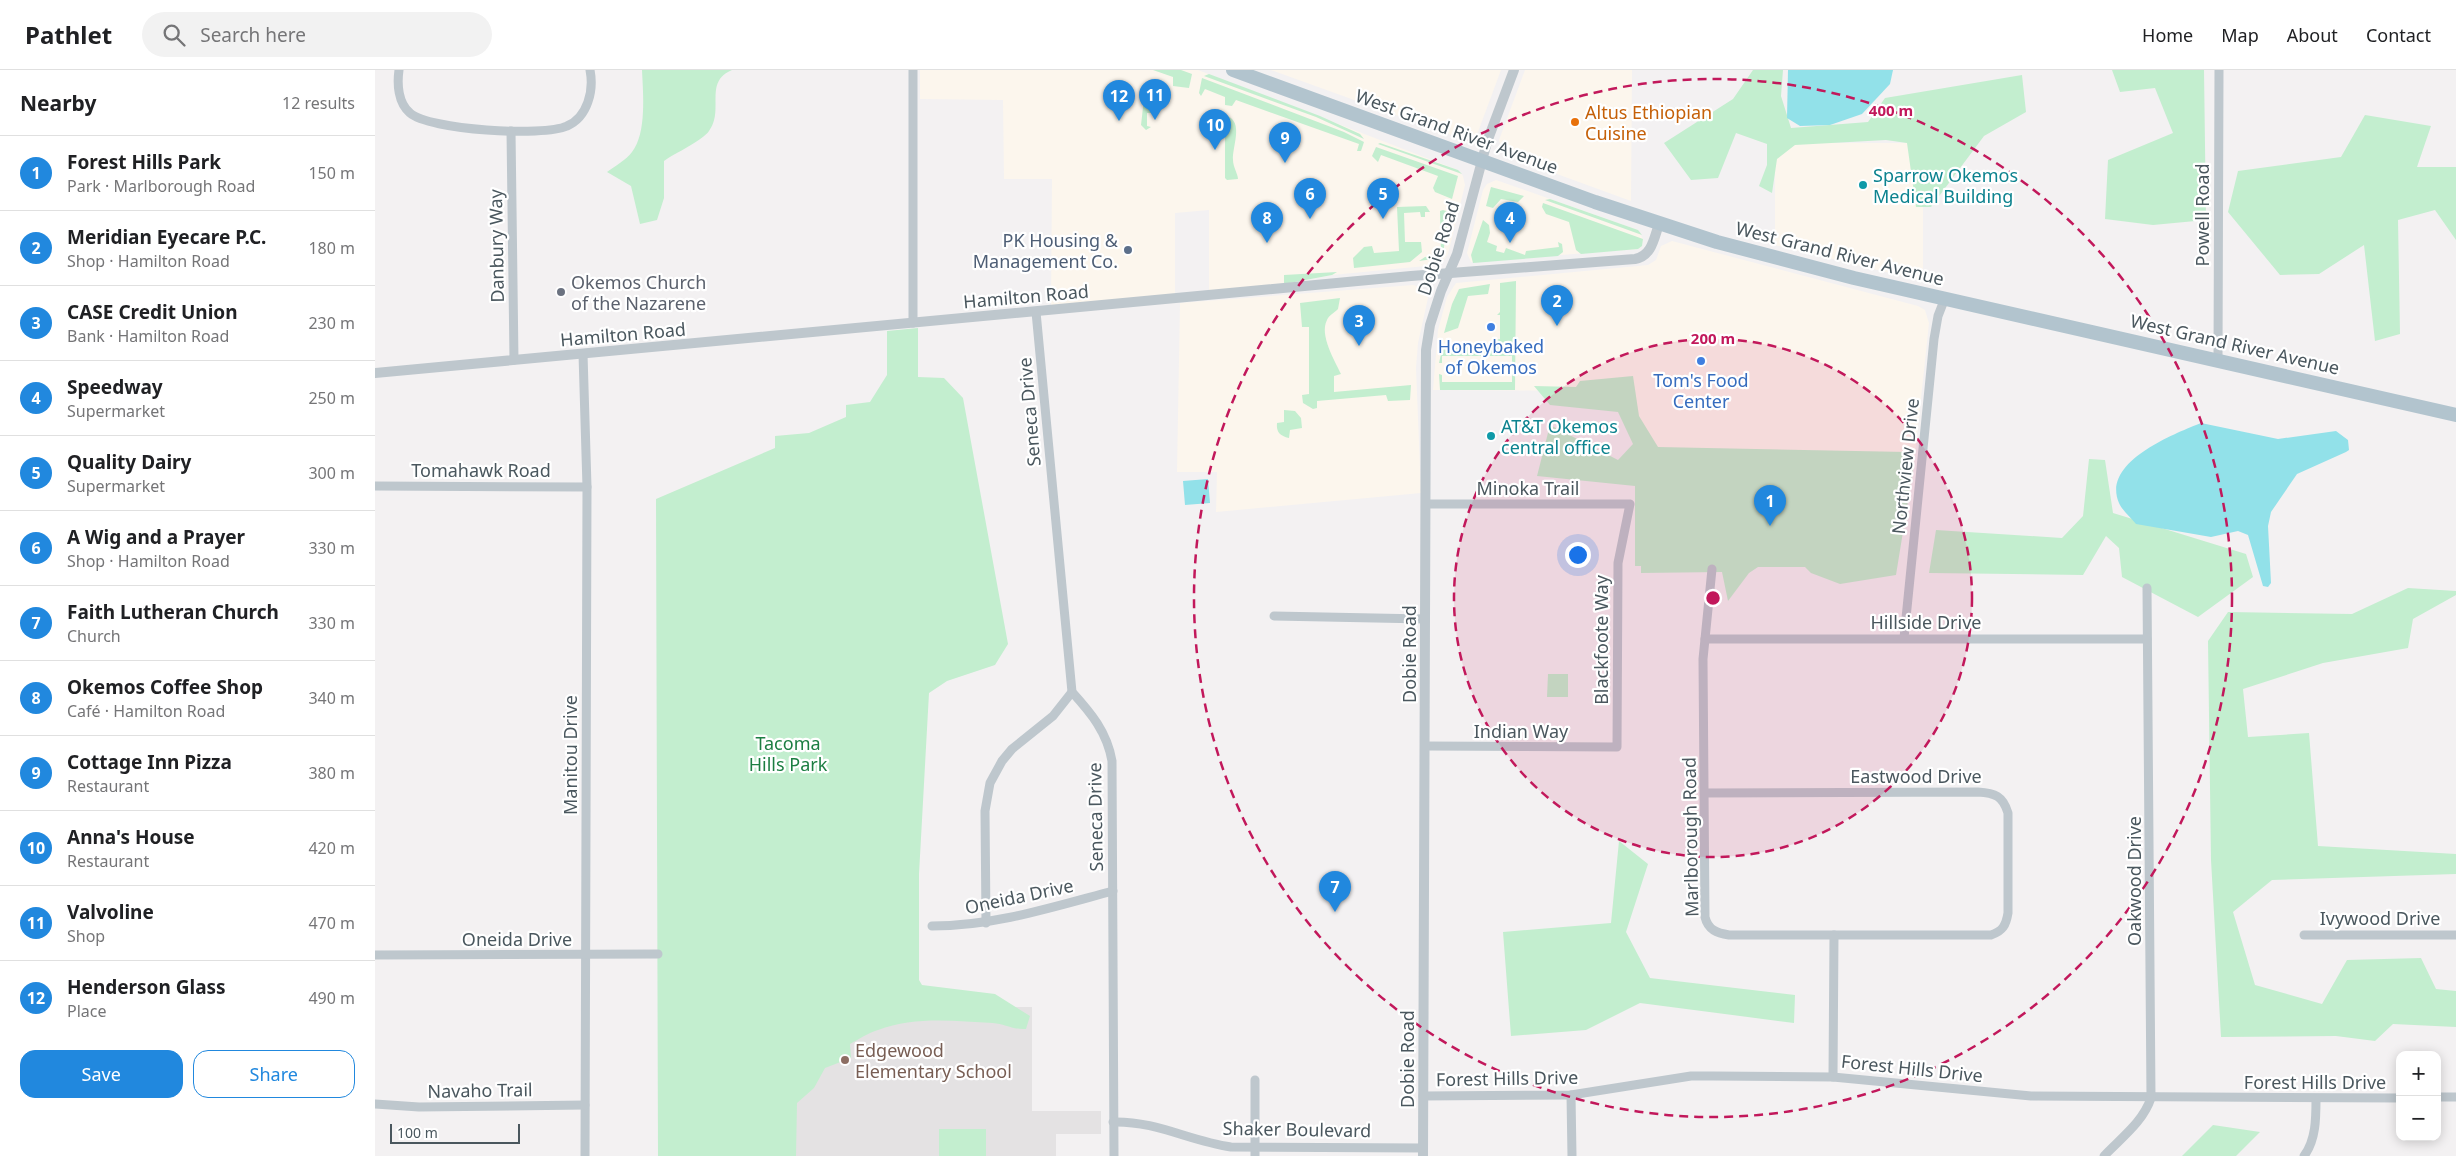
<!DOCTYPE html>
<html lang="en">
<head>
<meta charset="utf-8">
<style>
  body { margin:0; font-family:"Noto Sans",sans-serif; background:#f2f2f2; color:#202124 }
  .controls { position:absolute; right:15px; bottom:15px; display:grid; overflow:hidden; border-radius:10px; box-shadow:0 2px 12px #0003 }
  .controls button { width:45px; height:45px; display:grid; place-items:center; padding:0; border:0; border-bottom:1px solid #e0e0e0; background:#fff; color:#202124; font:25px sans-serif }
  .scale { position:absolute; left:15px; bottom:12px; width:130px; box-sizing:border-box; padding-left:5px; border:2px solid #4a575e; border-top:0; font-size:14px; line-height:18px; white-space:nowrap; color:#4a575e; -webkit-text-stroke:4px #fff; paint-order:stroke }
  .you { position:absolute; left:1202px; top:484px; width:18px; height:18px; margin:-12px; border:4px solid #fff; border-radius:50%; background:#1a73e8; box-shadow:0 0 0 8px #1a73e833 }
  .badge { display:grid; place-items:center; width:32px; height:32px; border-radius:50%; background:#2188de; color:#fff; font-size:16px; font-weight:700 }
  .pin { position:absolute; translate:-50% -41px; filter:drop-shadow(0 1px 2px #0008) }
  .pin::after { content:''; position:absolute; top:26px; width:18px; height:15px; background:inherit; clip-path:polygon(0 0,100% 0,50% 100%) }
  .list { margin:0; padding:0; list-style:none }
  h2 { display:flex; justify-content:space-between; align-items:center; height:65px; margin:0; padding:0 20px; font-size:21px }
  h2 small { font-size:16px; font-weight:400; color:#757577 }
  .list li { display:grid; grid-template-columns:32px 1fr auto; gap:15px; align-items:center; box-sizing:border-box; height:75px; padding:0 20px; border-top:1px solid #e0e0e0 }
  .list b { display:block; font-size:19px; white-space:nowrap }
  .list p { margin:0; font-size:16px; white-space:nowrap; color:#757577 }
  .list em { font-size:16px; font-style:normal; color:#757577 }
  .actions { display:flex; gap:10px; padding:15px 20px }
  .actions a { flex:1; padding:11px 0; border:1px solid #2188de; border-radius:15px; text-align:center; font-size:18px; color:#2188de }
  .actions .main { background:#2188de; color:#fff }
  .icon { flex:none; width:28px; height:28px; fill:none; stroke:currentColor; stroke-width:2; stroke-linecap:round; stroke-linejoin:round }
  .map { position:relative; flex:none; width:2081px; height:1086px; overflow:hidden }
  header { display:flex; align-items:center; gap:30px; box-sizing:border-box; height:70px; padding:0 25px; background:#fff; border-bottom:1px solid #e0e0e0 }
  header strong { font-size:24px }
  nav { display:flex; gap:28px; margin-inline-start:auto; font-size:18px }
  .search { width:350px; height:45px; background:#f2f2f2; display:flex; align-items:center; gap:12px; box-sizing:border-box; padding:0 18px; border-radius:28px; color:#757577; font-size:19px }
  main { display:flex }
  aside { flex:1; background:#fff }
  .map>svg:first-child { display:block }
</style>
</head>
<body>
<header>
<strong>Pathlet</strong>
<div class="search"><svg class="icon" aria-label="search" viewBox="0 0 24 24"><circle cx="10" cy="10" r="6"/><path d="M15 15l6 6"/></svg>Search here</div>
<nav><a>Home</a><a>Map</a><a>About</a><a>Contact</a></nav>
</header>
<main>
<aside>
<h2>Nearby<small>12 results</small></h2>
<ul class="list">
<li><span class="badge">1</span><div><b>Forest Hills Park</b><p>Park · Marlborough Road</p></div><em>150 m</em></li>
<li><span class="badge">2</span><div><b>Meridian Eyecare P.C.</b><p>Shop · Hamilton Road</p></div><em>180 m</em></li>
<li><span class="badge">3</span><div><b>CASE Credit Union</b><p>Bank · Hamilton Road</p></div><em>230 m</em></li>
<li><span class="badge">4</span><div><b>Speedway</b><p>Supermarket</p></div><em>250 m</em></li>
<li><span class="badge">5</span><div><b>Quality Dairy</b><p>Supermarket</p></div><em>300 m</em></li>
<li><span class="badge">6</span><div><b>A Wig and a Prayer</b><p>Shop · Hamilton Road</p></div><em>330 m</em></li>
<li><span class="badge">7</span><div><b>Faith Lutheran Church</b><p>Church</p></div><em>330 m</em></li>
<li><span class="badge">8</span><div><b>Okemos Coffee Shop</b><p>Café · Hamilton Road</p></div><em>340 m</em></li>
<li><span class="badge">9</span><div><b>Cottage Inn Pizza</b><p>Restaurant</p></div><em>380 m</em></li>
<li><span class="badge">10</span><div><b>Anna's House</b><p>Restaurant</p></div><em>420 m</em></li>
<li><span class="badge">11</span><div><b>Valvoline</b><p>Shop</p></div><em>470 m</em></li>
<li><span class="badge">12</span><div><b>Henderson Glass</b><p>Place</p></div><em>490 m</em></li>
</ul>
<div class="actions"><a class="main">Save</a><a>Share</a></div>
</aside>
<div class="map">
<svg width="2081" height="1086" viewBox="0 0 2081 1086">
  <rect width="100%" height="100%" fill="#f3f1f2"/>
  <g fill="#fcf6ed">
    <path d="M545,0H823L1083,100L1088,106L1090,115L1073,184L1069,190L1061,195L957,205L909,214L834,221V140L800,143V224L676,236L677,109H629L628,30L545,29Z"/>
    <path d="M896,0H1126L1103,62L1099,67L1090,70Z"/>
    <path d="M1150,0H1257L1256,131L1135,87L1127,82L1124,70Z"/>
    <path d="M1400,73H1548V211L1400,175Z"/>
    <path d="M1121,110L1263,160L1268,169L1267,176L1263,179L1096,192L1092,183L1108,120L1112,114Z"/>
    <path d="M1297,171L1543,236L1550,240L1554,253L1539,394L1260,393L1259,321L1058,320L1063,260L1072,227L1081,213L1273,195L1281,190L1286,176Z"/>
    <path d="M1038,215L1048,218L1053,228L1043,273L1041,298L1046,423L841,442L842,402H802L805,233Z"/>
  </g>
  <path fill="#e4e2e3" d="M657,937V1041H726V1064H681V1086H283V939Z"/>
  <g fill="#c3eecf">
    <path d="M267,0H357C328,12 350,40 334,61C327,71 300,83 289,91V128L282,150L265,154L256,116L232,102C240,96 251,90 257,82C272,63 268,23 267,0Z"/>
    <path d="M778,0H806L817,4L814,18L798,16V7Z"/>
    <path d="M1378,0H1408L1406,26L1416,58L1493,52L1510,28L1647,5L1651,42L1609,66L1556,137H1541L1532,73L1511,70L1420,75L1402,89L1397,123L1384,116L1392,95V74L1361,63L1343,108L1316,110L1289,73L1358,29Z"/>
    <path d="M1737,0H1829L1831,150L1778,155L1730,149L1733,90L1798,63L1780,18L1745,22Z"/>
    <path d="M834,4L945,46L985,64L989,69L941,47L829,6Z"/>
    <path d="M827,8L969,62L989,72L986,81H982L984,74L861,30L857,36L850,35V27L830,19L826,26L824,23Z"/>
    <path d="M775,18L779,22L776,43H772V56L776,57L771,60L766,55L770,20Z"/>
    <path d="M1990,45L2056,56L2042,97H2081V170L2060,140L2023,150L2025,264L2000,271L1989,175L1944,204L1905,205L1853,142L1863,101L1966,87Z"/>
    <path d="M852,46C869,52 857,77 858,90C858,97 863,104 863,109L852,110L850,108V63L834,62V51L846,54L849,47Z"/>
    <path d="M1005,73L1083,100L1087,104L1003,74Z"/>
    <path d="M1001,77L1083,106L1077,129L1060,122L1058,118L1063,106L1006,85L1003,92L997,86Z"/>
    <path d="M1116,117L1149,126L1143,132L1126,129L1118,138L1111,136Z"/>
    <path d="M1175,129L1263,160L1267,165L1170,130Z"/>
    <path d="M1168,133L1268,169L1267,176L1263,179L1206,184L1201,180L1194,152L1171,144L1167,137Z"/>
    <path d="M1051,136L1055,142H1050V147H1046L1045,142L1029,143L1030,172H1046L1047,182L1035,192L979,198L978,188L989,177L997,176L999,183L1024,181L1022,137Z"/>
    <path d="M1068,140L1074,142L1068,184L1065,188L1044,191L1050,187L1066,185L1065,141Z"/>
    <path d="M1108,150L1114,155L1115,163L1112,172L1122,176L1121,181L1129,183L1131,178L1150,185L1151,181L1184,177L1183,172L1187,174L1188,182L1183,186L1098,193L1096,185Z"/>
    <path d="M962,202L957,205L909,214V205Z"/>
    <path d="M1141,211L1140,320H1065L1064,304L1067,305V312H1137V286H1067V293H1064L1068,275L1072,279L1118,275V270L1125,269V245H1122L1125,242V213Z"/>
    <path d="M1115,214L1113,224L1093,226L1083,258L1069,263L1077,234L1084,219Z"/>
    <path d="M965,228L963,239C959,243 954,245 952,250C944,265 960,291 966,304L959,306V322L1036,315L1035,330L1013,331L1011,325L942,331V338L938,339L928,333L927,325L934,324V257H927L925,233Z"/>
    <path d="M543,258V307L569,308L588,328L633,574L620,595L572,611L554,623L544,804V910L547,915L620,924L655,946L651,959C639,960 630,954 618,953C580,951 539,946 503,960C493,963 484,969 475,974L476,988L450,998L439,1018L422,1033L421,1086H283L281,429L400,378V366L434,363L471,347V335L495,332L512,305V261Z"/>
    <path d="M1258,306L1264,346L1283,377L1532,382L1531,393L1539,394L1521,505L1465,514L1436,503L1430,497H1383L1374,503L1353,531L1347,502L1266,503V496H1260V416L1162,406L1175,355L1243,390L1258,374L1243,342L1175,335L1159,316L1201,317L1205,311Z"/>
    <path d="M909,340L920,341L926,348L927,358L915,360L914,368C905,366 901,362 902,353L909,352Z"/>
    <path d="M1714,389L1730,390L1738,443L1871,484L1878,507L1823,547L1747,507L1744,478L1731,466L1708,505L1554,503L1561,460L1687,468L1708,446Z"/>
    <path d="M2033,518L2081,521V525L2038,549L2033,578L1948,593L1868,619L1873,667L1934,663L1943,776L2081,784V804L1897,810L1858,842L1880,915L1947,934L1972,890L2046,888L2061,919L2081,921V957L2018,954L2000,971L1961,966L1846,967L1836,790L1833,571L1853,542L1977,544Z"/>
    <path d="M1173,604H1193V627H1172Z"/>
    <path d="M1244,771L1273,794L1251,862L1275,908L1420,925L1419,953L1265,933L1211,960L1136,966L1128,862L1236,853Z"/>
    <path d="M1838,1055L1885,1062L1861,1086H1807Z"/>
    <rect x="564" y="1059" width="47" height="27"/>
  </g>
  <g fill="#92e1e9">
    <path d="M1413,0H1518L1515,14L1487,44L1455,55L1425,56L1412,48Z"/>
    <path d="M1826,353L1903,369L1961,361L1973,370L1974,380L1971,382L1922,404L1896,442L1893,456L1896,513L1893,517L1888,516L1873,465L1863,461L1836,467L1761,454C1756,448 1747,440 1744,433C1726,392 1799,364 1826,353Z"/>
    <path d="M833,409L835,433L810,435L808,411Z"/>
  </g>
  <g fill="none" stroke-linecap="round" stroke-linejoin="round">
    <g stroke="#bec7cd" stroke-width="9">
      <path d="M24,0C22,14 23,33 35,43C54,60 168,67 192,56C213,47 219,20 215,0"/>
      <path d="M538,0V253"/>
      <path d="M136,61L139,290"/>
      <path d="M661,242L697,622C716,643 732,662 737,691L739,1086"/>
      <path d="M208,284L212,417L210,1086"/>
      <path d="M1843,289L1844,0"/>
      <path d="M0,416L212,417"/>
      <path d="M899,546L1050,549"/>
      <path d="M1529,568L1559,269L1563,246L1570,228"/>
      <path d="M1330,569H1772"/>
      <path d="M1050,676L1242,677L1243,493L1255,434H1051"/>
      <path d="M1330,723L1603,722C1620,723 1628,726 1633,743V843C1631,855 1628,861 1616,865H1354C1342,863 1333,860 1330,847L1328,589L1337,499"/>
      <path d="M611,853L610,741L615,713L627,691L637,679L678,646L697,622"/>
      <path d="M557,856C619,856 678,837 738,821"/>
      <path d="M1929,865H2081"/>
      <path d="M0,885L283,884"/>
      <path d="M1458,1007L1459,865"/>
      <path d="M880,1010V1086"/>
      <path d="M1196,1025L1197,1086"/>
      <path d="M1048,1026L1196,1025L1316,1006H1338L1458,1007L1656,1026L2025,1028"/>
      <path d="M2062,1027H2081"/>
      <path d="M0,1034L44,1037L210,1035"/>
      <path d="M738,1052C782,1051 814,1071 856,1077L1048,1078"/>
      <path d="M1729,1086C1746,1068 1768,1052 1776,1028L1772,518"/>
      <path d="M1929,1086C1941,1070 1941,1048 1941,1029"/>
    </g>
    <g stroke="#bec7cd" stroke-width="10">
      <path d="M0,303L1036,206L1260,189C1277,186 1279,168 1284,154"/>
      <path d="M1048,1086L1051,280L1055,255L1066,221L1082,184L1112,72L1139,0"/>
    </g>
    <path stroke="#b2c4ce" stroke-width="14" d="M858,0L1220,132L1342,172L1479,208L2081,345"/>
  </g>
  <circle cx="1338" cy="528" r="259" fill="#c2185b" fill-opacity=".12"/>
  <g fill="none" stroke="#c2185b" stroke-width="2.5" stroke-dasharray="9 6">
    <circle cx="1338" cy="528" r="259"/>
    <circle cx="1338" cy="528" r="519"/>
  </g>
  <circle fill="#e8710a" stroke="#fff" stroke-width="2" cx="1200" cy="52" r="5"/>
  <g fill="#0f9aa8" stroke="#fff" stroke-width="2">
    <circle cx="1488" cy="115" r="5"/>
    <circle cx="1116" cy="366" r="5"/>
  </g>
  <circle fill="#5c6f8a" stroke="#fff" stroke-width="2" cx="753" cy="180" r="5"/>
  <circle fill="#6b7280" stroke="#fff" stroke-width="2" cx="186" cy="222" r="5"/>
  <g fill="#3f7fe0" stroke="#fff" stroke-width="2">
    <circle cx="1116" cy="257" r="5"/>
    <circle cx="1326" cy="291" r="5"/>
  </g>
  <circle fill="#8d6e63" stroke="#fff" stroke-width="2" cx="470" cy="990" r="5"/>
  <g text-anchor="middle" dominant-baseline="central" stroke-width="4.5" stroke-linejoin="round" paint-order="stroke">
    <g font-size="18" fill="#c56008" stroke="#fff" text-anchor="start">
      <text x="1210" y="42">Altus Ethiopian<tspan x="1210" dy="21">Cuisine</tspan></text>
    </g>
    <g font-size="18" fill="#4a575e" stroke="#fff">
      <text transform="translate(1082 61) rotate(20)">West Grand River Avenue</text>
      <text transform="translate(1827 145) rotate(-90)">Powell Road</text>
      <text transform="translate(121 176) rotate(-91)">Danbury Way</text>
      <text transform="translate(1063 178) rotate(-72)">Dobie Road</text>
      <text transform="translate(1465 183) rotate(14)">West Grand River Avenue</text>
      <text transform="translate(651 226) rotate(-5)">Hamilton Road</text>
      <text transform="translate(248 264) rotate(-5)">Hamilton Road</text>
      <text transform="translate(1860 274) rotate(13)">West Grand River Avenue</text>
      <text transform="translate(654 342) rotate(-95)">Seneca Drive</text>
      <text transform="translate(1530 396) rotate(-84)">Northview Drive</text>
      <text x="106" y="400">Tomahawk Road</text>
      <text x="1153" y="418">Minoka Trail</text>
      <text x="1551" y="552">Hillside Drive</text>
      <text transform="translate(1226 570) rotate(-90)">Blackfoote Way</text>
      <text transform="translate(1034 584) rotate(-90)">Dobie Road</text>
      <text x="1146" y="661">Indian Way</text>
      <text transform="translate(195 685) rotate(-90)">Manitou Drive</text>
      <text x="1541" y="706">Eastwood Drive</text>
      <text transform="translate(720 747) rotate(-91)">Seneca Drive</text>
      <text transform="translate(1315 767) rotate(-91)">Marlborough Road</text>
      <text transform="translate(1759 811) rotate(-90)">Oakwood Drive</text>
      <text transform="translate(644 826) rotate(-12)">Oneida Drive</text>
      <text x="2005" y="848">Ivywood Drive</text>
      <text x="142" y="869">Oneida Drive</text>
      <text transform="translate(1032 989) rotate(-90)">Dobie Road</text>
      <text transform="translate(1537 998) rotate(6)">Forest Hills Drive</text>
      <text transform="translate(1132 1008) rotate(-1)">Forest Hills Drive</text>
      <text x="1940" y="1012">Forest Hills Drive</text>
      <text transform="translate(105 1020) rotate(-1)">Navaho Trail</text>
      <text transform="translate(922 1059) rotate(1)">Shaker Boulevard</text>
    </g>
    <g font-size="18" fill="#0d838f" stroke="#fff" text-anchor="start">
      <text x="1498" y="105">Sparrow Okemos<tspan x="1498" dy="21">Medical Building</tspan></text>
      <text x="1126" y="356">AT&amp;T Okemos<tspan x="1126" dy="21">central office</tspan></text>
    </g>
    <g font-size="18" fill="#4e5e75" stroke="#fff" text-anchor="end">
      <text x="743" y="170">PK Housing &amp;<tspan x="743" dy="21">Management Co.</tspan></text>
    </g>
    <g font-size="18" fill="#5b616d" stroke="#fff" text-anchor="start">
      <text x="196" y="212">Okemos Church<tspan x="196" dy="21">of the Nazarene</tspan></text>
    </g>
    <g font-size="18" fill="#366cbe" stroke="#fff">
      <text x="1116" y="276">Honeybaked<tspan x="1116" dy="21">of Okemos</tspan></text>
      <text x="1326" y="310">Tom's Food<tspan x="1326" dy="21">Center</tspan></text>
    </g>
    <g font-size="18" fill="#1c7e42" stroke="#fff">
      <text x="413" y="673">Tacoma<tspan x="413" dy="21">Hills Park</tspan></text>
    </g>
    <g font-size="18" fill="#785e54" stroke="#fff" text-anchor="start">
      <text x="480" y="980">Edgewood<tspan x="480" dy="21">Elementary School</tspan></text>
    </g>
  </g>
  <circle cx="1338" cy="528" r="8" fill="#c2185b" stroke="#fff" stroke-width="2.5"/>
  <g font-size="15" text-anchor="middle" font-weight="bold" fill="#c2185b" stroke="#fff" stroke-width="4.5" stroke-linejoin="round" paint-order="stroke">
    <text x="1516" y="46">400 m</text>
    <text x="1338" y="274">200 m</text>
  </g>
</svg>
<div class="controls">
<button>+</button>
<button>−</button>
</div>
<div class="scale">100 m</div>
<div class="you"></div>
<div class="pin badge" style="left:1395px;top:456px">1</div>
<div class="pin badge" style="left:1182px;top:256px">2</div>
<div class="pin badge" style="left:984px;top:276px">3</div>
<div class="pin badge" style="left:1135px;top:173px">4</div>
<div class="pin badge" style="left:1008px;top:149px">5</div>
<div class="pin badge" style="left:935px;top:149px">6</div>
<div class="pin badge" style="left:960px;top:842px">7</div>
<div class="pin badge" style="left:892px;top:173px">8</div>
<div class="pin badge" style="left:910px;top:93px">9</div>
<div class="pin badge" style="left:840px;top:80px">10</div>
<div class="pin badge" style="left:780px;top:50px">11</div>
<div class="pin badge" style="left:744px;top:51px">12</div>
</div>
</main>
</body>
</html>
